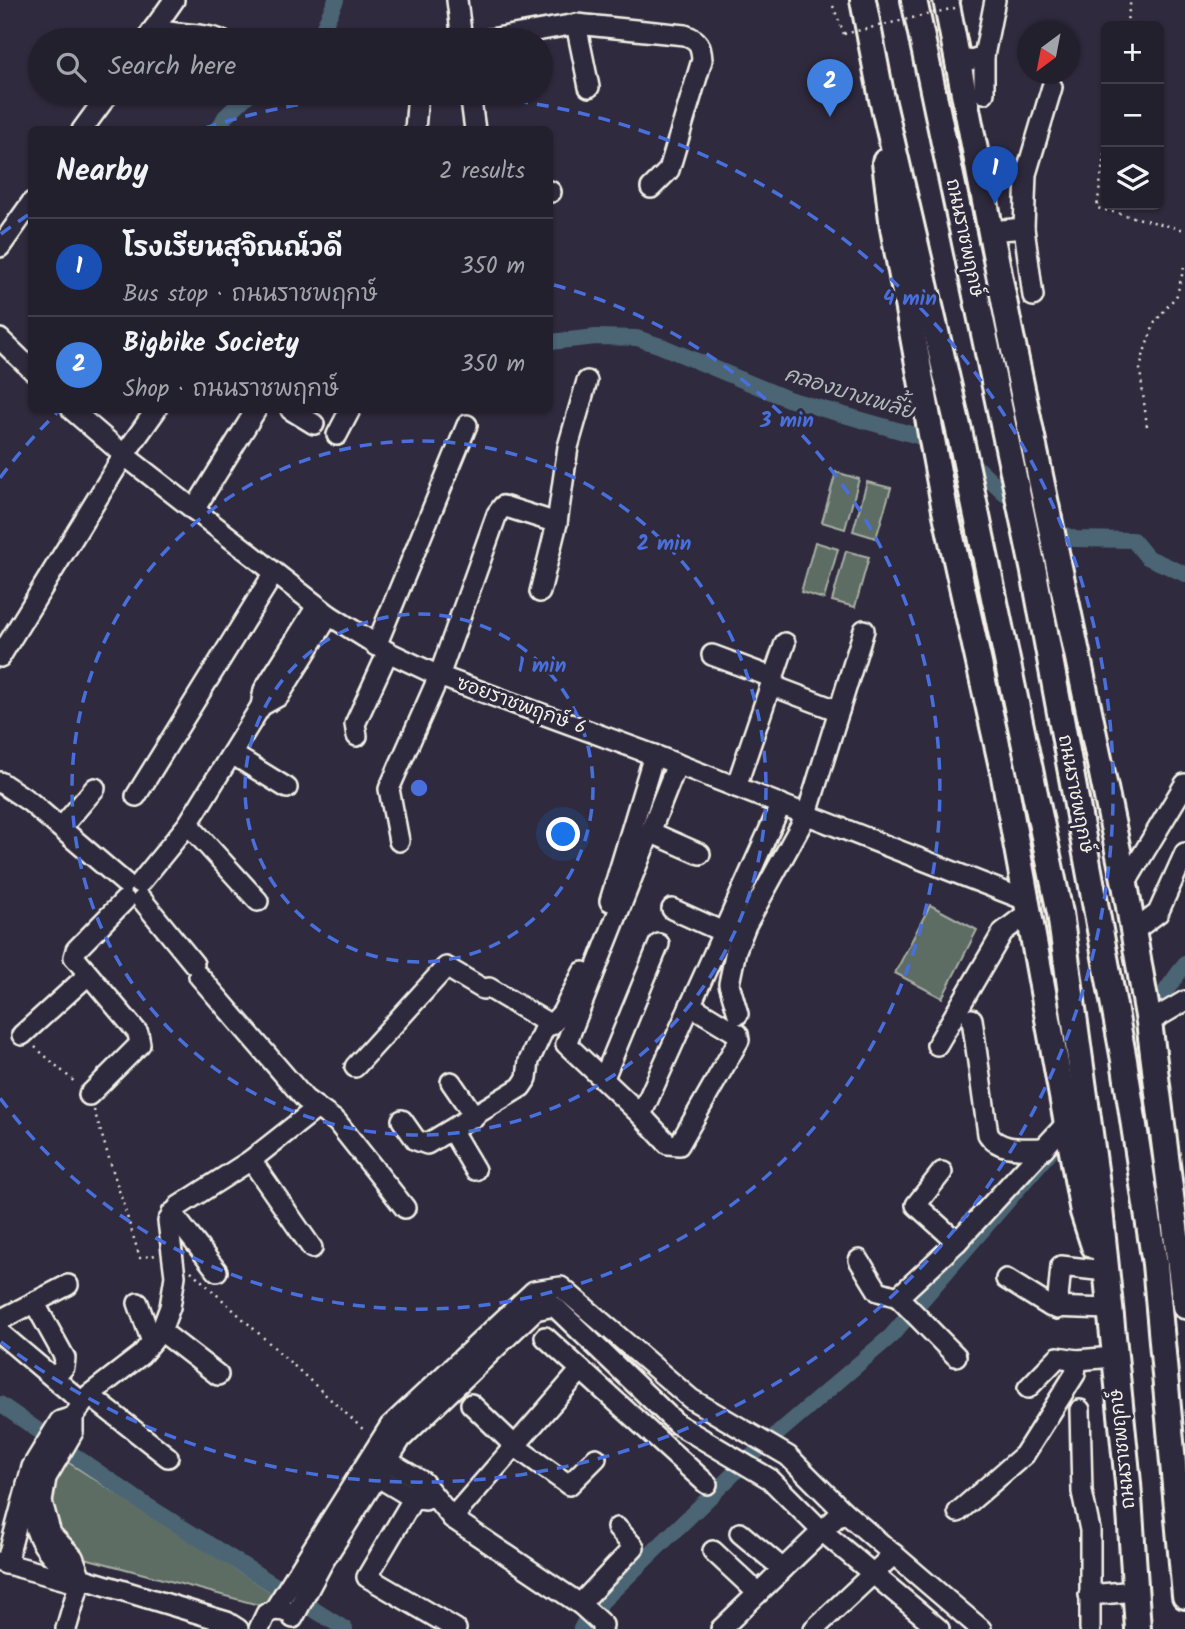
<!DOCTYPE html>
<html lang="en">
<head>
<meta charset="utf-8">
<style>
  body { margin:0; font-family:Kalam,"Playpen Sans Thai",sans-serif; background:#2f2d3a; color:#f1f3f6 }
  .controls { position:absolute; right:21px; top:21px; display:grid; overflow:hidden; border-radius:10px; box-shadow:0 2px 5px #0004 }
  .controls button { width:63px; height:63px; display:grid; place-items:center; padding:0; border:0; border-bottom:2px solid #403e4a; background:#23202e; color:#f1f3f6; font:35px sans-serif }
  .compass { position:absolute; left:1017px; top:21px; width:63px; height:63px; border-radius:50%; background:#23202e; box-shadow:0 2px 5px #0004; rotate:212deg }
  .you { position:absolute; left:564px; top:835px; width:24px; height:24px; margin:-18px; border:5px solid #fff; border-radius:50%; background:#1a73e8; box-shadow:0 0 0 10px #1a73e833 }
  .badge { display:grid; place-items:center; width:46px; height:46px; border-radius:50%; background:#ffd166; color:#fff; font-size:23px; font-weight:700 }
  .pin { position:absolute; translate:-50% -58px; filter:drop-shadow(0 2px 4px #0008) }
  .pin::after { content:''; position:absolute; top:37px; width:24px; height:21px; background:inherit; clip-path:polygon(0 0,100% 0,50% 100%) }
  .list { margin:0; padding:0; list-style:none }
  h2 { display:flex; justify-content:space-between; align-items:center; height:91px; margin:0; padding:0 28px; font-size:30px }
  h2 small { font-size:23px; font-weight:400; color:#a3a3aa }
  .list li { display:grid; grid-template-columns:46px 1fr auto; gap:21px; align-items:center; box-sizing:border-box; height:98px; padding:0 28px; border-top:2px solid #403e4a }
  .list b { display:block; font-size:26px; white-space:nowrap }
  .list p { margin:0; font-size:23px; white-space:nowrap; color:#a3a3aa }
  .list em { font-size:23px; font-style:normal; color:#a3a3aa }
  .icon { flex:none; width:38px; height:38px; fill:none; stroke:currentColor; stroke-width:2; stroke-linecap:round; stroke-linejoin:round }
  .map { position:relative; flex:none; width:1185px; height:1629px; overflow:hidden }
  .search { position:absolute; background:#23202e; box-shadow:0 2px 5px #0004; left:28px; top:28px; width:525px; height:77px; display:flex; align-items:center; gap:18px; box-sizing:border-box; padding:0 24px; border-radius:38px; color:#a3a3aa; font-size:26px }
  .panel { position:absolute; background:#23202e; box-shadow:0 2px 5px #0004; left:28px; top:126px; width:525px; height:287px; border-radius:10px }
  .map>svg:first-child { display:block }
</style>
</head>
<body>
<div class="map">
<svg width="1185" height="1629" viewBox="0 0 1185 1629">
  <rect width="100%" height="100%" fill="#2f2a3d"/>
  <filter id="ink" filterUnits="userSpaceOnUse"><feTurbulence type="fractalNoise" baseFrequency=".0143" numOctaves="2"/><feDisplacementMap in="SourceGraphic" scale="14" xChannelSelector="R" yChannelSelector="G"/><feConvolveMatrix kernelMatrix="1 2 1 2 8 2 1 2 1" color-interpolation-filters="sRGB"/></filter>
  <g filter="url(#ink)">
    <g fill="#5d6d64" stroke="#a8afa6" stroke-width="2">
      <path d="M836,472L859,479L845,529L822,522Z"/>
      <path d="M867,482L891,488L876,538L853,531Z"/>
      <path d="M815,542L838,549L824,599L801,592Z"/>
      <path d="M846,551L869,557L855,607L832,601Z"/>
      <path d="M930,905L977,930L942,998L895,973Z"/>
      <path d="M66,1461L275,1594L262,1606L85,1558L60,1536L49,1506L54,1480Z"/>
    </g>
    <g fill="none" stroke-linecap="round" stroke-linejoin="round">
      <g stroke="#4c6575" stroke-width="16">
        <path d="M318,40L336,0"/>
        <path d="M218,130L225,117L250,93"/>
        <path d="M550,342L596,337L637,338L661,346L788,399L946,444L981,471L1039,525L1075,539L1133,540L1147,557L1185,574"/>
        <path d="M1157,1003L1185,964"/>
        <path d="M0,1404L143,1503L345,1629"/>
        <path d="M581,1629L589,1614L755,1453L891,1336L1049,1153"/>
      </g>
      <g stroke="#f4f1e8" stroke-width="24">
        <g id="minor">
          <path d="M457,0L462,40"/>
          <path d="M576,24L589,87"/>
          <path d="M154,28C177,37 199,31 221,40"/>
          <path d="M356,39L383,40"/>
          <path d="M146,40L174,0"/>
          <path d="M485,40L576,24L685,35C699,40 701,45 702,60L669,170L651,188"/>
          <path d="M960,63L984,56L995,0"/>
          <path d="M470,93L475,130"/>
          <path d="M984,93V56"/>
          <path d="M82,130L109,93"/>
          <path d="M415,130L418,93"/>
          <path d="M550,191L551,192"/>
          <path d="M1024,228L1026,174L1052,87"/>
          <path d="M991,231L1024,228L1033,296"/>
          <path d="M0,247L32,202"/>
          <path d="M0,339L32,370"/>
          <path d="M72,410L124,455L329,615L388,652L439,676L654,755L1028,901"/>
          <path d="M291,410L314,424"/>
          <path d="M337,435L350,410"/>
          <path d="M194,510L256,410"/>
          <path d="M557,523L568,447L587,381"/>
          <path d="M376,646L467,425"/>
          <path d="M712,655L774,678"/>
          <path d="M0,657L124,455L156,410"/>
          <path d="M781,689L839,711"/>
          <path d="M261,706L279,696L329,615"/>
          <path d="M357,736L355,724L388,652"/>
          <path d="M232,754L287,788"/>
          <path d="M677,764L566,1044L641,1115L781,804"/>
          <path d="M0,782L30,802L125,883"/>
          <path d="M736,787L785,643"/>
          <path d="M136,796L274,573"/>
          <path d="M188,824L258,901"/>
          <path d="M61,828L95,788"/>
          <path d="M650,832L700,854"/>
          <path d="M399,841L389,789L439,676L497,514L503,506L557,523L540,592"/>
          <path d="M140,883L188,824L261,706L264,690L317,606"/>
          <path d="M1125,884L1185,784"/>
          <path d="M142,900L194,964"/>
          <path d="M610,901L654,755"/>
          <path d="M672,909L723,932"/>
          <path d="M1134,931L1158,913L1185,853"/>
          <path d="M199,976L305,1099L337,1122L405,1208"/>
          <path d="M738,1014L729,984L736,950L746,925L807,814L864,630"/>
          <path d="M972,1019L988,1134C999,1152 1025,1148 1044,1148"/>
          <path d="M1149,1022L1185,1001"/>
          <path d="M22,1035L88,975"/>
          <path d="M937,1045L1003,932L1029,912"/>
          <path d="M355,1067L446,967L483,989L489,988L551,1025L562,1013L583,972"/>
          <path d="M604,1078L659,944"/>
          <path d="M451,1082L475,1117"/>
          <path d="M89,1095L140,1044L138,1033L74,957L76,950L125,900"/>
          <path d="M641,1115L668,1144L679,1145L739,1040L738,1034L690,1005"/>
          <path d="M402,1120L416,1140L427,1144L521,1087L527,1078L529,1061L546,1024"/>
          <path d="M452,1131L475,1170"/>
          <path d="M251,1160L312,1248"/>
          <path d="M942,1172L916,1205L957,1242"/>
          <path d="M172,1213L217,1271"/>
          <path d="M859,1260L878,1291L898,1297L957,1242L1066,1124"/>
          <path d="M1006,1279L1051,1307L1109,1309"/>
          <path d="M898,1297L956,1356"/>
          <path d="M34,1302L65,1358L64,1367L55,1377"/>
          <path d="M138,1303L152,1342"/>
          <path d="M1057,1309L1061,1266L1105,1271"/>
          <path d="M0,1320L68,1285"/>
          <path d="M161,1331L218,1375"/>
          <path d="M0,1333L83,1403"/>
          <path d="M545,1337L707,1484"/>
          <path d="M1028,1388L1058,1357L1077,1360L1114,1357"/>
          <path d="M89,1395L168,1457"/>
          <path d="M471,1404L516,1447L569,1485L596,1458"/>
          <path d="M1080,1410L1082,1492L1090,1530V1629"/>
          <path d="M378,1455L423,1482L452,1518L580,1604L603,1625L602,1629"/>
          <path d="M368,1471L413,1498L425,1500"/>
          <path d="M423,1482L367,1577L456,1629"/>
          <path d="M27,1484C30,1528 41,1556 81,1578L227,1622L238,1629"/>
          <path d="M958,1512L1024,1455L1075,1374L1077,1360"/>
          <path d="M452,1518L581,1370"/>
          <path d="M740,1533L783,1569"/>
          <path d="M713,1551L758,1593"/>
          <path d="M0,1562L77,1583"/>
          <path d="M6,1564L32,1467L60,1421L73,1417"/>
          <path d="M1089,1595L1136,1591"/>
          <path d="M580,1604L634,1547L617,1528"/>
          <path d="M274,1610L390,1426L534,1291L561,1287L691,1399L788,1456L843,1511L981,1629"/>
          <path d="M293,1618L323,1562L401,1439L535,1310L554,1306L677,1424L770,1479L822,1531L939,1629"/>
          <path d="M66,1629L81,1578L73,1557L51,1534L42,1502L46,1478L73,1432V1417L89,1395L141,1355L161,1331L170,1307L175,1276L168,1221L179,1206L251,1160L317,1108"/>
          <path d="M259,1629L266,1614L274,1610L285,1611"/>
          <path d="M721,1629L843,1511"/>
          <path d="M814,1629L894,1554"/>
        </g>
      </g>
      <g stroke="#f4f1e8" stroke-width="30">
        <g id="major">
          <path d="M863,0L882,99L960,435L1060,913L1099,1199L1128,1483L1138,1629"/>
          <path d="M914,0L1034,572L1124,1060L1155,1264L1185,1596"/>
          <path d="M946,0L1010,331L1125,884L1149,1022L1185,1306"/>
          <path d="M885,162L893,228L945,510L1004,776L1083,1212L1094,1246"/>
        </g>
      </g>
      <g stroke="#f4f1e8" stroke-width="2.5" stroke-dasharray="2 5" stroke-linecap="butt">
        <path d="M833,6L844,34"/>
        <path d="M1126,26L1131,0"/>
        <path d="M1106,140L1097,208L1185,230"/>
        <path d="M1147,426L1140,370L1144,352L1155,322L1177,295L1185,263"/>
        <path d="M35,1047L77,1084"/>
        <path d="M94,1110L140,1258L156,1255"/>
        <path d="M191,1271L366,1432"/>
      </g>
      <use href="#minor" stroke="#2f2a3d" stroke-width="19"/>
      <use href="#major" stroke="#2f2a3d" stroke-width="24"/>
      <path stroke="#f4f1e8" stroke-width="2.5" stroke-dasharray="2 5" stroke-linecap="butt" d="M844,34L959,7"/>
    </g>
  </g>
  <g fill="none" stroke="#486fdb" stroke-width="3.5" stroke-dasharray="12 9">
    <circle cx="419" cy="788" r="174"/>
    <circle cx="419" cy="788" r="347"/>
    <path d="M0 478A521 521 0 0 1 60 410M554 285A521 521 0 1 1 0 1098"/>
    <path d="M1 234A694 694 0 0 1 31 213M205 128A694 694 0 1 1 1 1342"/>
  </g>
  <g text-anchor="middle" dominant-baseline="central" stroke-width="6" stroke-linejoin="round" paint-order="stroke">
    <g font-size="19" fill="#f4f1e8" stroke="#2f2a3d">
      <text transform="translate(964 238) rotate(78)">ถนนราชพฤกษ์</text>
      <text transform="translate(521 706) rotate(20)">ซอยราชพฤกษ์ 6</text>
      <text transform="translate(1075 794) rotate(79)">ถนนราชพฤกษ์</text>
      <text transform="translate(1123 1449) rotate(-96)">ถนนราชพฤกษ์</text>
    </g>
    <g font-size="21" font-style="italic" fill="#b1b9ba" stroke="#2f2a3d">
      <text transform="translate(849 394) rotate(17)">คลองบางเพลี้ย</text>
    </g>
  </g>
  <circle cx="419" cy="788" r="10" fill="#486fdb" stroke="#2f2a3d" stroke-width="3.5"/>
  <g font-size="21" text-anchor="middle" font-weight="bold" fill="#486fdb" stroke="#2f2a3d" stroke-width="6" stroke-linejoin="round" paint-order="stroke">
    <text x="910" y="305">4 min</text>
    <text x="787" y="427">3 min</text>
    <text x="664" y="550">2 min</text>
    <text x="542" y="672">1 min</text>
  </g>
</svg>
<div class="controls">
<button>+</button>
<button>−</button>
<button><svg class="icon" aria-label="layers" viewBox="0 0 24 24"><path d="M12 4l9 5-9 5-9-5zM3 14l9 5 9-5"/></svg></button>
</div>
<svg class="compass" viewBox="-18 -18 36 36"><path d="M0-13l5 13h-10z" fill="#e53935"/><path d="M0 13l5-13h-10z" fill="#a3a3aa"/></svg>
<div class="you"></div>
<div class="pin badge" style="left:995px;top:204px;background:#1a4fb4">1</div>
<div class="pin badge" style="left:830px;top:117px;background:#3f7fe0">2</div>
<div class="search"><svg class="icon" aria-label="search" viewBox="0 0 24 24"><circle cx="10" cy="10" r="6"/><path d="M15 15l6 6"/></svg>Search here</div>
<section class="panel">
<h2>Nearby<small>2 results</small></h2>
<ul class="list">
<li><span class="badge" style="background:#1a4fb4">1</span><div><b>โรงเรียนสุจิณณ์วดี</b><p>Bus stop · ถนนราชพฤกษ์</p></div><em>350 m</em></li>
<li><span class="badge" style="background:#3f7fe0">2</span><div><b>Bigbike Society</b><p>Shop · ถนนราชพฤกษ์</p></div><em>350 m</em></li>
</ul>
</section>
</div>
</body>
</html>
